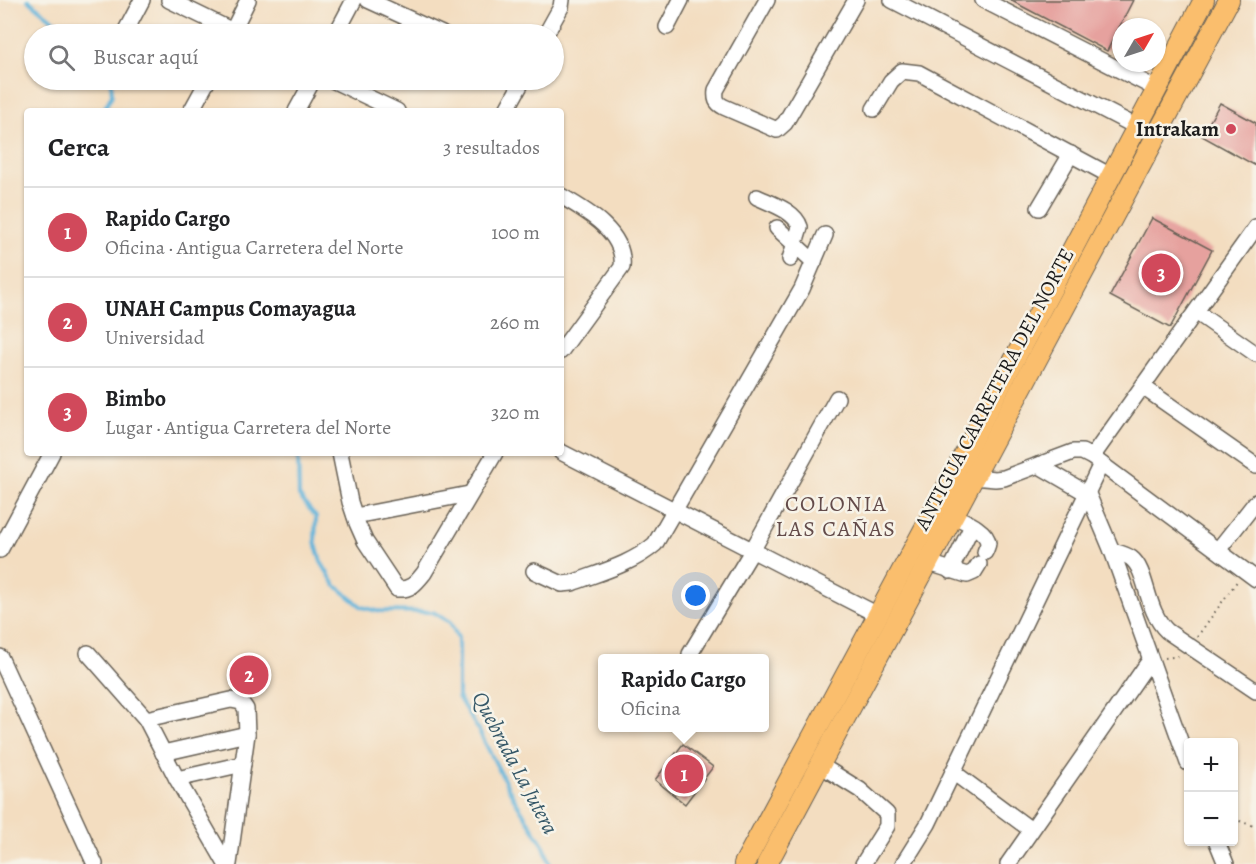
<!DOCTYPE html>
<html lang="es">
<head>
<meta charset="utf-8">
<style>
  body { margin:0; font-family:Alegreya,serif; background:#f2f2f2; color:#202124 }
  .controls { position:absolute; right:18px; bottom:18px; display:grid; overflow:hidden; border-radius:6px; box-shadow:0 2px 4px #0004 }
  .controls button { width:54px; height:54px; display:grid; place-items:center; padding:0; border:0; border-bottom:2px solid #e0e0e0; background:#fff; color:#202124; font:30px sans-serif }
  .compass { position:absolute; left:1112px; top:18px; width:54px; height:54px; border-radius:50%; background:#fff; box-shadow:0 2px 4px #0004; rotate:51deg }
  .you { position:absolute; left:696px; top:596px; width:21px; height:21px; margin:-15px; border:4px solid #fff; border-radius:50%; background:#1a73e8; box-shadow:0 0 0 9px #1a73e833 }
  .badge { display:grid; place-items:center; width:39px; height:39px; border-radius:50%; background:#d1495b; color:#fff; font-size:20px; font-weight:700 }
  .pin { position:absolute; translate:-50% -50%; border:3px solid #fff; box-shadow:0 2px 6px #0006 }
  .popup { position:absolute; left:598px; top:654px; width:171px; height:78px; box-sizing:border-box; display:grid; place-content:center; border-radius:6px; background:#fff; filter:drop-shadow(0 2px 4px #0005); font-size:20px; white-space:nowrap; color:#757577 }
  .popup b { font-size:22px; color:#202124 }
  .popup::after { content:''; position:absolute; left:50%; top:100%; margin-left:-12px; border:12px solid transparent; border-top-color:#fff }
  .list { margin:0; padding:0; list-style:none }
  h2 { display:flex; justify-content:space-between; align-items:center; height:78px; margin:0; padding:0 24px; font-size:26px }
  h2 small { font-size:20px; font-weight:400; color:#757577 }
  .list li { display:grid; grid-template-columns:39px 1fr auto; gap:18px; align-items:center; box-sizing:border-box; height:90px; padding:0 24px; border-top:2px solid #e0e0e0 }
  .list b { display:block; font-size:22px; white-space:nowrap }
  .list p { margin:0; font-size:20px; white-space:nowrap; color:#757577 }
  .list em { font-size:20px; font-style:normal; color:#757577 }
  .icon { flex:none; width:33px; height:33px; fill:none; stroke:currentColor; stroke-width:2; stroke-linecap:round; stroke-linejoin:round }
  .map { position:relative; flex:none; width:1256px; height:864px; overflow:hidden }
  .search { position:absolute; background:#fff; box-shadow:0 2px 4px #0004; left:24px; top:24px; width:540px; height:66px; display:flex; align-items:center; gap:15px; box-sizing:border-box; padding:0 21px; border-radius:33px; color:#757577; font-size:22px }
  .panel { position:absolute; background:#fff; box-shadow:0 2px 4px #0004; left:24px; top:108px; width:540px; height:348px; border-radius:6px }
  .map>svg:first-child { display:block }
</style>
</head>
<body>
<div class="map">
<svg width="1256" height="864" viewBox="0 0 1256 864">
  <rect width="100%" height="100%" fill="#f7f3e8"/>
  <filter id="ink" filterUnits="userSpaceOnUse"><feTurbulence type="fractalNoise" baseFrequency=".0167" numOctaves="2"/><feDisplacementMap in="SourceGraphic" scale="12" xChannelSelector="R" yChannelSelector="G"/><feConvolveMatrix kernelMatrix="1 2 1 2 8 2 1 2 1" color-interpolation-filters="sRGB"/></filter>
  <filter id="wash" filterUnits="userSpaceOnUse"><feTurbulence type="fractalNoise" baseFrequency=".008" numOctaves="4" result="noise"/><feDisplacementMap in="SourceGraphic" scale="24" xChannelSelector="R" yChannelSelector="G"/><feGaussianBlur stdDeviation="1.35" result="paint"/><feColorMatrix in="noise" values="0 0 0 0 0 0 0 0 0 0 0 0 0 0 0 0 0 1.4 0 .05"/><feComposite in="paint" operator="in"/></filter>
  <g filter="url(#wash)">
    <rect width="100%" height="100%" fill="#f3ddc0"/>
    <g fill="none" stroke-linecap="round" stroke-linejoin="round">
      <g stroke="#5eb3da" stroke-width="4">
        <path d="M28,0L67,31L74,34"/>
        <path d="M103,111L112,95L111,80"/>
        <path d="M298,453L299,496L316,517L315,541L321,562L335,585L362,607L377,611L433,612L450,622L458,638V697L479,731L513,797L544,846L550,864"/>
      </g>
    </g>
    <g id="blocks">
      <g fill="#e6a19e">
        <path d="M1010,0H1133L1107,51Z"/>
        <path d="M1220,103L1256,123V166L1202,136Z"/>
        <path d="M1152,218L1212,250L1170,328L1110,296Z"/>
        <path d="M683,744L713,767L685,804L655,780Z"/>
      </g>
    </g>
  </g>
  <g filter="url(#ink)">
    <use href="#blocks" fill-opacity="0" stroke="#676055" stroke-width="1.5"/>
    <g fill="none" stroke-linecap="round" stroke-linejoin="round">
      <g stroke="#676055" stroke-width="18">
        <g id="minor">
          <path d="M169,0L239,34"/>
          <path d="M368,0L442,34"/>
          <path d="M767,0L716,90C715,99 716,103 724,107L777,130L785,123L856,0"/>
          <path d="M892,0L1137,127"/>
          <path d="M983,0L1157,89"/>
          <path d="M667,27L681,0"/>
          <path d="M124,34L142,0"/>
          <path d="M231,34L248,0"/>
          <path d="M336,34L354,0"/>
          <path d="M546,34L561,7L562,0"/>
          <path d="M332,80L397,111"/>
          <path d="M874,109L891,81L902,71L919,73L1111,176"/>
          <path d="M191,111L208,80"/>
          <path d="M296,111L313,80"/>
          <path d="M506,111L523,80"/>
          <path d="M561,196C587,211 626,233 622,267L561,351"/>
          <path d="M757,197C772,204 795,211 800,227L790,259"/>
          <path d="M1039,208L1071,154"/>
          <path d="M777,228L814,262"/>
          <path d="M1196,312L1256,354"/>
          <path d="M1143,387L1256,466"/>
          <path d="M561,452L878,615"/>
          <path d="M340,453L350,502L357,523L365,541L397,589C411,590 416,583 424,573L495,453"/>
          <path d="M1092,457L1256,227"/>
          <path d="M1038,465L1088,494L1112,551L1188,763"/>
          <path d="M973,477L995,479L1004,478L1073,452H1082L1092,457L1256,579"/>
          <path d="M355,516L469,494"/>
          <path d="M954,516C964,521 987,530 988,543C988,546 986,549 985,552"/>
          <path d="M0,550L52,453"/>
          <path d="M1218,550L1256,502"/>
          <path d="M1112,551C1119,553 1125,554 1131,558C1148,571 1145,610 1167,631L1256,691"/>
          <path d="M929,563L967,575L974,572L979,564"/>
          <path d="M534,571L562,584L572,583C601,572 632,564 655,544L802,289L825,235"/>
          <path d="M950,571L972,526"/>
          <path d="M88,653L146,719L177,779L226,864"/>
          <path d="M690,654L752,551L837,398"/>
          <path d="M0,657L95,864"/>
          <path d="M146,719L231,700L241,702L246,709L247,734L229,864"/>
          <path d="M163,753L247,734"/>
          <path d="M820,765L860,790L887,814V826L863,864"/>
          <path d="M953,772L1031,830"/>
          <path d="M177,779L243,764"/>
          <path d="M1217,842L1226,864"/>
          <path d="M903,864L928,824L1101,464"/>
          <path d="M1008,864L1150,660"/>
        </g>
      </g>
      <g stroke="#676055" stroke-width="22">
        <g id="major">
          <path d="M744,864L957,468L1204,0"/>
          <path d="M767,864L1229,0"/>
        </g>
      </g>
      <g stroke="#676055" stroke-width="2" stroke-dasharray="1.5 4.5" stroke-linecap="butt">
        <path d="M1197,637L1238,580"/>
        <path d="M1165,658L1180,656"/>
        <path d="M1234,819L1256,827"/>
      </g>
      <use href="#minor" stroke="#fff" stroke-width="15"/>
      <use href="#major" stroke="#fabe6d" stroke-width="20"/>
    </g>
  </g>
  <circle fill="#d1495b" stroke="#f7f3e8" stroke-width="2" cx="1231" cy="129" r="6"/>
  <g text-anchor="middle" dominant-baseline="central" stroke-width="5" stroke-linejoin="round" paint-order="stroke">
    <g font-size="21" font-weight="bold" fill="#1c1c1c" stroke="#f7f3e8" text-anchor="end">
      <text x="1219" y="129">Intrakam</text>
    </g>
    <g font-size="21" fill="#1c1c1c" stroke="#f7f3e8">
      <text transform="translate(994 389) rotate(-62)">ANTIGUA CARRETERA DEL NORTE</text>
    </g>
    <g font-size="22" letter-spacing="1.5" fill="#634b4a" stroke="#f7f3e8">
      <text x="836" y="504">COLONIA<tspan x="836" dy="25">LAS CAÑAS</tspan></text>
    </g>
    <g font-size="22" font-style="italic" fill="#365868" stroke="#f7f3e8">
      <text transform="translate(515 763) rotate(62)">Quebrada La Jutera</text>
    </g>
  </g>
</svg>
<div class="controls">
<button>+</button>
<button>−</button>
</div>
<svg class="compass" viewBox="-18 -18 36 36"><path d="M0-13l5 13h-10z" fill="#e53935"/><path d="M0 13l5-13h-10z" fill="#757577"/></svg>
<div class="you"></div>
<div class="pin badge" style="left:684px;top:774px">1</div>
<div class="popup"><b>Rapido Cargo</b>Oficina</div>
<div class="pin badge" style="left:249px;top:675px">2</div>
<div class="pin badge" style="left:1161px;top:273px">3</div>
<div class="search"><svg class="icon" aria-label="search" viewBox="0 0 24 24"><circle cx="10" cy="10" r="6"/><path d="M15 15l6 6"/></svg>Buscar aquí</div>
<section class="panel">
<h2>Cerca<small>3 resultados</small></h2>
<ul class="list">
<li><span class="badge">1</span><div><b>Rapido Cargo</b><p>Oficina · Antigua Carretera del Norte</p></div><em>100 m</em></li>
<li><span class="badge">2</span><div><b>UNAH Campus Comayagua</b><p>Universidad</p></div><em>260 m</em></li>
<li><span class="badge">3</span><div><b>Bimbo</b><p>Lugar · Antigua Carretera del Norte</p></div><em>320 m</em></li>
</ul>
</section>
</div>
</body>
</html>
